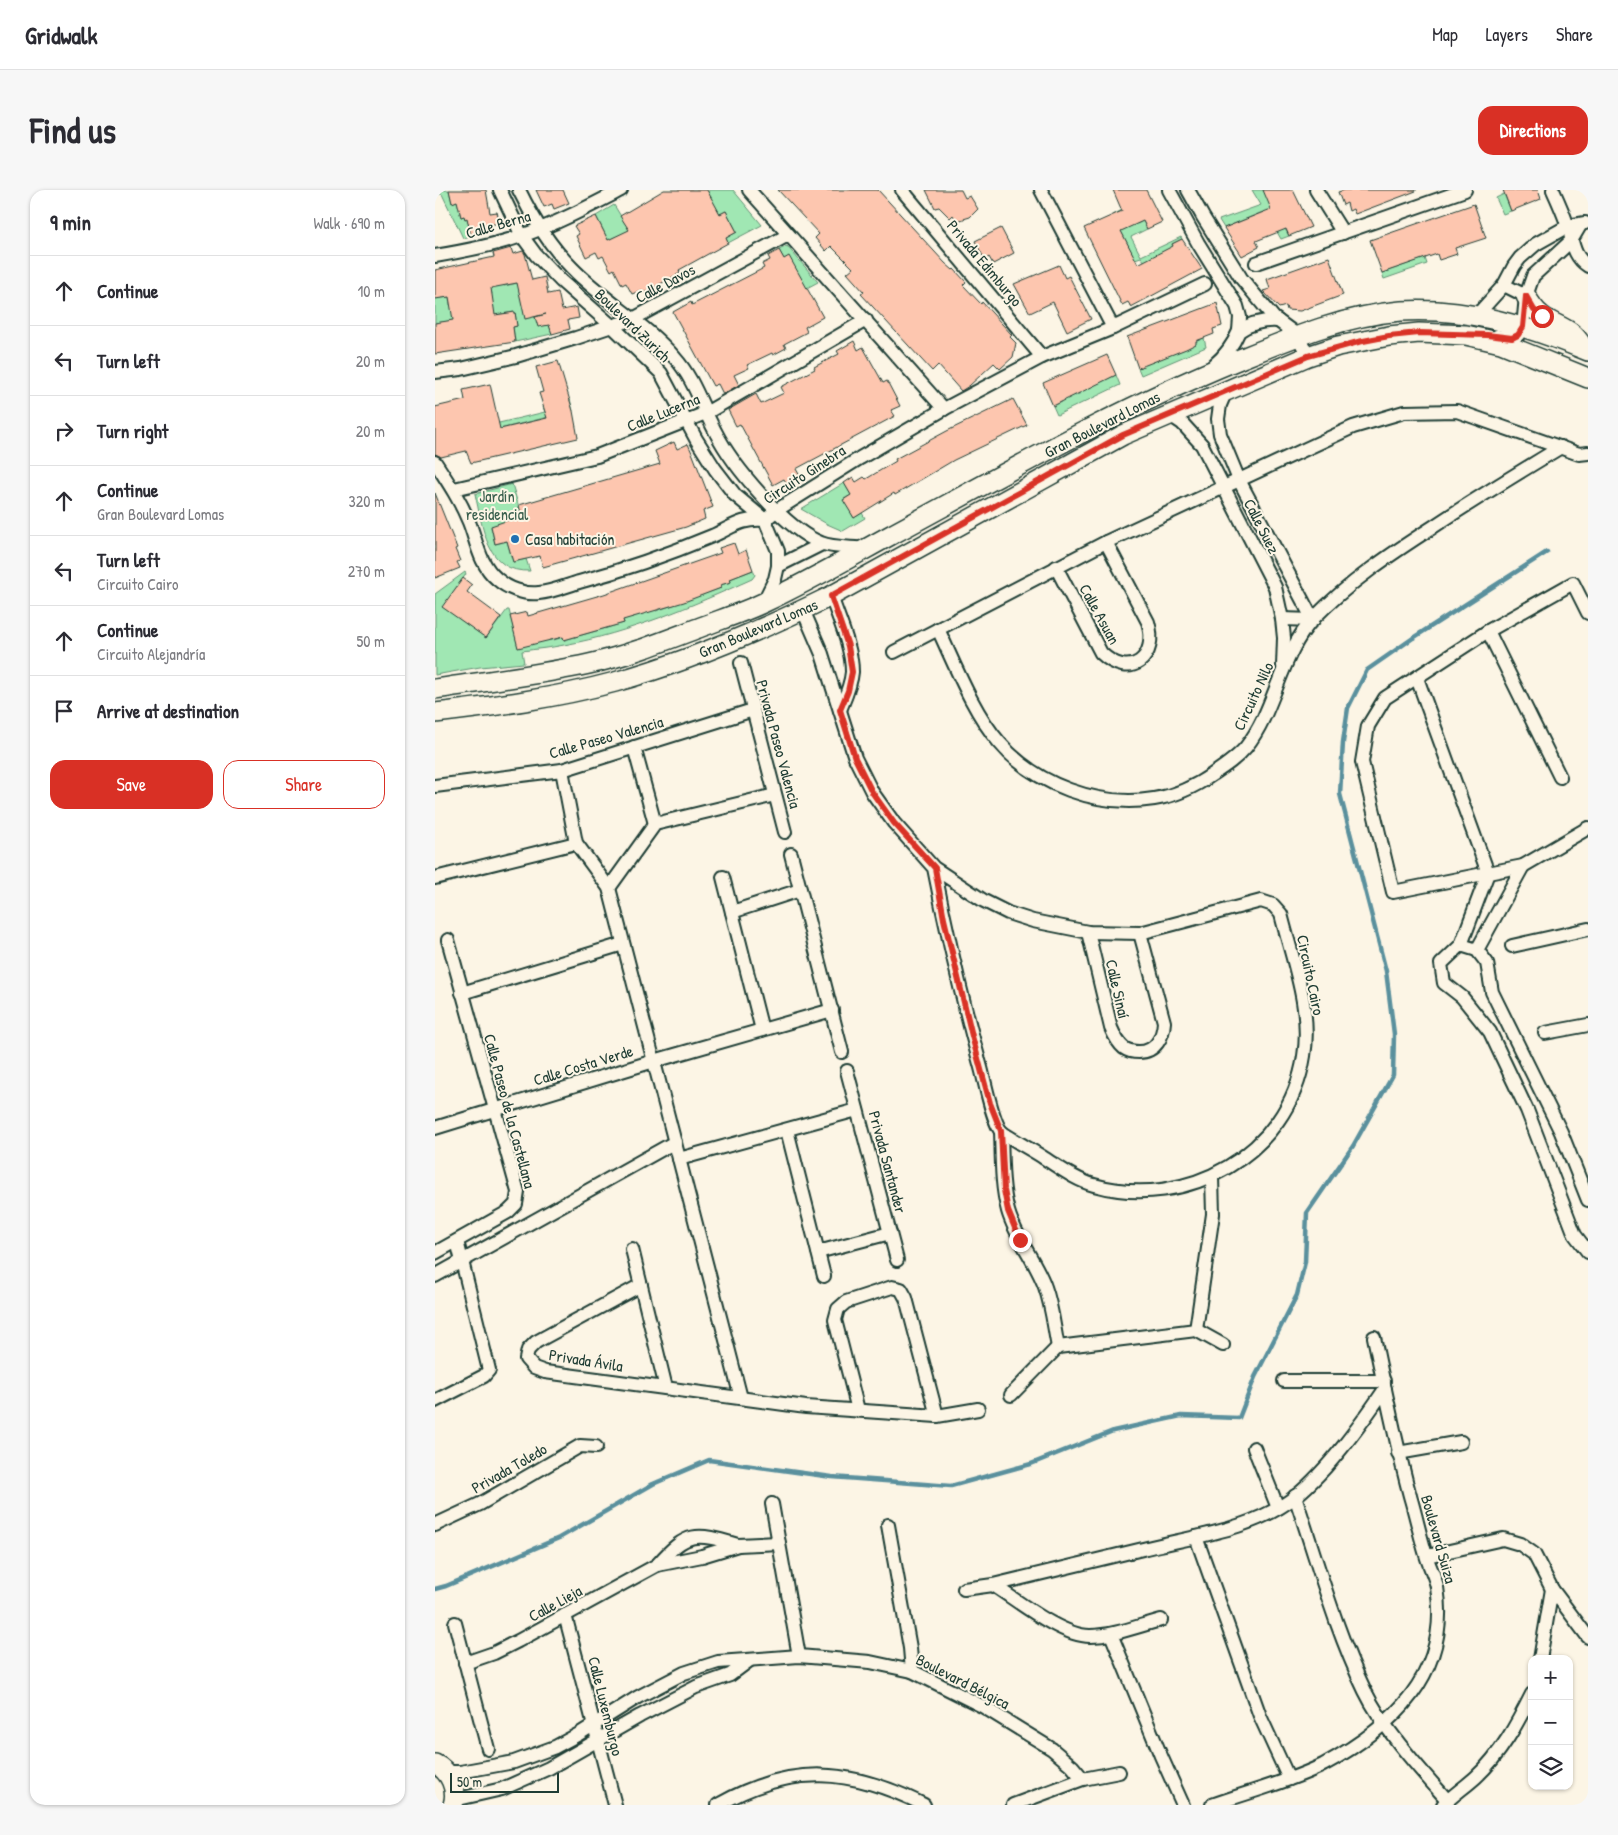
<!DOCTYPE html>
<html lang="en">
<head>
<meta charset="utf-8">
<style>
  body { margin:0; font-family:"Patrick Hand",sans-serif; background:#f7f7f7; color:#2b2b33 }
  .controls { position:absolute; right:15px; bottom:15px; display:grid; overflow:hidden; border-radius:10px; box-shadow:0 1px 4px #0004 }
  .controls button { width:45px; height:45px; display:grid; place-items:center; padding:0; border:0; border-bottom:1px solid #e1e1e2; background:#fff; color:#2b2b33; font:25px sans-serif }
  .scale { position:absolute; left:15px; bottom:12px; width:109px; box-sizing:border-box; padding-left:5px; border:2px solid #1f3d34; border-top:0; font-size:14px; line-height:18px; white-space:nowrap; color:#1f3d34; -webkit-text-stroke:4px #fcf5e5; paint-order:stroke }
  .stop { position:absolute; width:15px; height:15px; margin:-11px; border:4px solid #d93025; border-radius:50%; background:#fff }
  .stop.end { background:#d93025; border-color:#fff; box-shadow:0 1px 5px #0008 }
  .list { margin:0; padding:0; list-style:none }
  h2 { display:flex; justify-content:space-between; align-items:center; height:65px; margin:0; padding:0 20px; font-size:21px }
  h2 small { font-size:16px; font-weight:400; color:#7c7c81 }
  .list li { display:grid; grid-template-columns:32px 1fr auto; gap:15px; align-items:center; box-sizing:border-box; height:70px; padding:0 20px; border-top:1px solid #e1e1e2 }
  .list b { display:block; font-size:19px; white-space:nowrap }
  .list p { margin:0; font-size:16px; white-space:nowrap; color:#7c7c81 }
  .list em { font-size:16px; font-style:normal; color:#7c7c81 }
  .actions { display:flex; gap:10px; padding:15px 20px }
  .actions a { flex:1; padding:11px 0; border:1px solid #d93025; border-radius:15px; text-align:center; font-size:18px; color:#d93025 }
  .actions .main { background:#d93025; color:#fff }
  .icon { flex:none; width:28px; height:28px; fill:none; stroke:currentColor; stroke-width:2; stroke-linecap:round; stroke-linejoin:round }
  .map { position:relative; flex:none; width:1153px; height:1615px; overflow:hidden; border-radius:15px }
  header { display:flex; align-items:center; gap:30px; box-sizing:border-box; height:70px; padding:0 25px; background:#fff; border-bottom:1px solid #e1e1e2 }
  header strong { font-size:24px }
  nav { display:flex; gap:28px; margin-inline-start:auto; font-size:18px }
  .intro { display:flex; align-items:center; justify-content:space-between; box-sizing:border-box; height:120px; padding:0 30px }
  h1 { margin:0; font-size:35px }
  .button { padding:12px 22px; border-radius:15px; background:#d93025; color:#fff; font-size:18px; font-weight:700 }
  main { display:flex; gap:30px; padding:0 30px }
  aside { flex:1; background:#fff; border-radius:15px; box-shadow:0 1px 4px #0004 }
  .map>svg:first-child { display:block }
</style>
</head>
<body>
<header>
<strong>Gridwalk</strong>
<nav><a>Map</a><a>Layers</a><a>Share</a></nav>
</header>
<div class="intro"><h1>Find us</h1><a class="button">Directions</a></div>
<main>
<aside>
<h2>9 min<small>Walk · 690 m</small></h2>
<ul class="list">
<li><svg class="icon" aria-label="ahead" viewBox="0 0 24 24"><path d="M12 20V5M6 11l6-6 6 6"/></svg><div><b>Continue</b></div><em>10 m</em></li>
<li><svg class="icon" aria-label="left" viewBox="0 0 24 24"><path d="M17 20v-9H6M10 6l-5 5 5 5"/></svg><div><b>Turn left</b></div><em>20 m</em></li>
<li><svg class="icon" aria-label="right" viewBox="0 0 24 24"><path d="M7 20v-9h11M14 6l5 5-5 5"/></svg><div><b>Turn right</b></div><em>20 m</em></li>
<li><svg class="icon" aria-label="ahead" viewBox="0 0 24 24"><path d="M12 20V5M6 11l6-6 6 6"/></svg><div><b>Continue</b><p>Gran Boulevard Lomas</p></div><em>320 m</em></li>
<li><svg class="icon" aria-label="left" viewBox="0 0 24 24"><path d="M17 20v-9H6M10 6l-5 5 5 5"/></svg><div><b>Turn left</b><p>Circuito Cairo</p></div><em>270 m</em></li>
<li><svg class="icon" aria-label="ahead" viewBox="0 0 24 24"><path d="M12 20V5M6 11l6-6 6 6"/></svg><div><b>Continue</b><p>Circuito Alejandría</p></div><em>50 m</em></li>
<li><svg class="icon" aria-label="arrive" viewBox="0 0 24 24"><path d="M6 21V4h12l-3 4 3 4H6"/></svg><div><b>Arrive at destination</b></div></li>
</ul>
<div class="actions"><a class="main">Save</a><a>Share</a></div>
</aside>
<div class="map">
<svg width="1153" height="1615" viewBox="0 0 1153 1615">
  <rect width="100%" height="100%" fill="#fcf5e5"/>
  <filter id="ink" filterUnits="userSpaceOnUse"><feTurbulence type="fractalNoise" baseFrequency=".02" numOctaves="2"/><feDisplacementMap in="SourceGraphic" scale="10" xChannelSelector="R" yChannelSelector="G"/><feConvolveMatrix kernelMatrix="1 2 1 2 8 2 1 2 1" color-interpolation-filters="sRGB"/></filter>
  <g filter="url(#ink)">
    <g fill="#a0e7b3" stroke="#609274">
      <path d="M0,0H14L17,13L22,11L26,27L29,26L30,29L32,28L36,46L28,48L7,4H0Z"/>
      <path d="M275,0H298L327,35L293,53L291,48L302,42L291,21L285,24L278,12L228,71L236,89L234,90L223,78L180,47L173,50L161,26L179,15L198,46Z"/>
      <path d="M817,0H828L830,3L854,46L846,49L830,21L789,38L784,30L826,15Z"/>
      <path d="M1069,4L1076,21L1068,24L1061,8Z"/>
      <path d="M687,20L699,27L702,34L708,31L712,39L696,47L706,66L746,47L747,49L737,54L742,63L710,72L706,67L700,69L678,25Z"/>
      <path d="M352,56L383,92L355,107L353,67L349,69L344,60Z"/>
      <path d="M990,68L992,74L949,89L947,83Z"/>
      <path d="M50,76L65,78L69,96L82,93L99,127L111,124L117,144L80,152L78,137L82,136L80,122L0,133V109L14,107L15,115L35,112V108L57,104Z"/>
      <path d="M769,148L771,157L706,185L703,178Z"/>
      <path d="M681,185L685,195L622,225L618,216L627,212L626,209L638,203L640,206L646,203V201Z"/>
      <path d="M135,209L138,221L28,248L64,233L110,222L108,217Z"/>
      <path d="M409,293L416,305L409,309L419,328L427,323L430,328L408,341L392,334L366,319Z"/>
      <path d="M77,294L86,324L85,325L86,329L80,330L78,328L70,330V332L56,337L60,354L72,351L78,372L91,369L95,381C51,383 48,337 40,304Z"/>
      <path d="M318,380L320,385L317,389C257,416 194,443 129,455C115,458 101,459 87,461L89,473L45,477L0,485V404L30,382L31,384L8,417L51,448L72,420H74L83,457L118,446L119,450L128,447L129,450L189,433L188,430L219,417L221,421L286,398L285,395L296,392L295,389Z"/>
    </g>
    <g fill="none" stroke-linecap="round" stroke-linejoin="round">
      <path stroke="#5a909d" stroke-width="4.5" d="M0,1399L11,1396L124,1348L218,1294L274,1270L397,1287L516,1296L596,1274L678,1241L746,1226L804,1228L820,1187L862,1105L870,1072L872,1023L918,956L958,885L959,844L951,781L905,604L908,552L913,518L932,480L978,448L1112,362"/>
    </g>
    <g fill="#fdc6af" stroke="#1f3d34">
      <path d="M14,0H51L55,23L62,22L65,33L53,35L55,41L36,46L32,28L30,29L29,26L26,27L22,11L17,13Z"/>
      <path d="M101,0H128L134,13L119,19L117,14L109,17Z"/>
      <path d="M229,0H272L285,24L291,21L302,42L291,48L293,53L244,80L245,83L209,103L207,100L197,104L191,93L187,95L179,79L176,81L168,66L164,68L161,62L151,67L141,46L144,44L139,36L161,26L173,50L194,40L185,26Z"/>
      <path d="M343,0H443L510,73L518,80L519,79L531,92L528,95L546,114L547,112L577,145L575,147L581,153L578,167L565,179L559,173L534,196L526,201L503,175L497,181L426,104L429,102L412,83L418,78L396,56L391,61L380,48L384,44Z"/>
      <path d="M491,0H526L530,8L535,6L543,19L535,27L522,31L518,25L515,28L504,17L500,18Z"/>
      <path d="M678,0H711L727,32L712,39L708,31L686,41L703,74L738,56L737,54L747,49L767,79L696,117L693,112L687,115L649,38L687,21Z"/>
      <path d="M828,0H858L876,37L854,46L851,39L821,51L824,57L807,66L789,38L836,19Z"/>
      <path d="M910,0H981V1L920,24L918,19L914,21L912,13L908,15L903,2Z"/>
      <path d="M1068,0H1103L1106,9L1076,21Z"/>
      <path d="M1039,14L1051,48L1020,58L1022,64L1004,70L1002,64L947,83L935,50Z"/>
      <path d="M566,38L579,63L558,74L554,67L550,70L540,51Z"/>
      <path d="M76,58L78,64L88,61L90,64L97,90L110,87L113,104L123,102L127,120L142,117L144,128L133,130L135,139L117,144L114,135L103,137L100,127L111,124L90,129L82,93L56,98L60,125L80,122L82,136L78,137L80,152L0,164V133L18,130L14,107L0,109V80L59,67L58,63Z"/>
      <path d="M344,60L349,69L354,66L388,127L370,137L372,142L349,154L351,158L338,165L337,163L312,175L314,178L299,185L304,195L288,204L283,194L278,196L238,122L256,112L257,115L329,78L327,74L335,70L333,66Z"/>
      <path d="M894,67L908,105L865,121L852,120L851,116L844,118L828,101L835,99L832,89Z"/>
      <path d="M624,75L630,88L634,86L656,129L632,141L618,112L595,123L579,94Z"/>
      <path d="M782,113L787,136L778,139L779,144L761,151V154L751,159L703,178L692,147Z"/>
      <path d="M419,151L423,160L428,157L448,193L452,191L465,216L456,220L460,226L361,279L365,286L352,294L349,289L338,295L305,234L301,236L293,220L321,204L326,214L349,203L346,197L380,179L379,177L404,164L402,161Z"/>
      <path d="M672,165L681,185L618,216L608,193Z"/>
      <path d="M123,171L138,221L143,248L36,273L31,261L6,267L0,264V217L30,210L28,200L55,194L65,239L112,228L104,203L108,202L101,177Z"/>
      <path d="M578,209L592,235L519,270L460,305L459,303L419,328L408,310L416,305L409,293L418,287L421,292L429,287L431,289L461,271L460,269L512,241Z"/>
      <path d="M239,252L242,259L253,254L258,265L278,317L268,321L270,329L251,337L108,377L105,366L78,372L72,351L60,354L56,336L85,326L86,324L84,315L225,274L220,261Z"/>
      <path d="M0,303L22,358L20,359L25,371L22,372L25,378L0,388Z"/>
      <path d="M299,353L303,364L311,360L318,380L295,389L296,392L285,395L286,398L249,412L188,430L189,433L129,450L128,447L83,458L75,426L92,422L93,426L169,404L286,363L284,358Z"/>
      <path d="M28,388L37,395L32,402L66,427L51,448L7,417Z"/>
    </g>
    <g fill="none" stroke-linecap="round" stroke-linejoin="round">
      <g stroke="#1f3d34" stroke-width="16">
        <g id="street">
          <path d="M65,0L87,46L101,65L126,91L177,136L226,183L261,249L280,279L300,305L330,330L343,361V376L340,389L328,413"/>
          <path d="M84,0C98,29 114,55 137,78C169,111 210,133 240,168C259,189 267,217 280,241C297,275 350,339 386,353C397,358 418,357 431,359"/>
          <path d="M314,0L509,219"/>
          <path d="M467,0L607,167"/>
          <path d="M606,0L678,138"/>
          <path d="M734,0L763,53L802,116L805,127L804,141"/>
          <path d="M753,0L768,27L806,88L839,128L862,145L873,166"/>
          <path d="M881,0L908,43"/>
          <path d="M1118,0C1123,11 1128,22 1132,34C1138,50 1137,66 1153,76"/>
          <path d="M0,66C30,61 61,55 89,45C123,33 155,16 186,0"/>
          <path d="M821,73L1030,0"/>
          <path d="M1069,95L1091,106"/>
          <path d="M1042,125L1069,95L1079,76L1085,68L1101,54L1133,36L1150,33"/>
          <path d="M1062,146L1077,148L1083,145L1088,137L1091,106L1098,86L1136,51L1146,34"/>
          <path d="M779,175C791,165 798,155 804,141C816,133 828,130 843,131"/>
          <path d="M0,182L26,179L81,166L141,148L198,129L353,45"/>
          <path d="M791,201L785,215L783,229L785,244L804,290L878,430"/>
          <path d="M735,225L747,233L767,255L840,397L847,429L849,448L848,476"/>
          <path d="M0,272C13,292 25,310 34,332C42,352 44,374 62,389C72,398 89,405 104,403C117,402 131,396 144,392C189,380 234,364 277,346C298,337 305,328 330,330L342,320L425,268L509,219L607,167L678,138L770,94"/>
          <path d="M19,299L162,266L271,223L431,130"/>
          <path d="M343,376L387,354"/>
          <path d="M621,377L666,463C695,491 724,468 713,432L671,352"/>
          <path d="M396,406C404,430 417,457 417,482C416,495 410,508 405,520"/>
          <path d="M368,420L387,464L420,568L437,602L459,633L499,678L549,711L573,723L598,731L653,742L705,743L826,711L838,715L846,724C857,769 877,819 869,866C854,964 751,1021 659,995C641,990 625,978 609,968C601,962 570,946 565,940C556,926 550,891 545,874C527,809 512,744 499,678"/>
          <path d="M1153,423L1138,393L1053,441L950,508L933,536L927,572L958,702L1088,676L1153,638"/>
          <path d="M847,429L878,430"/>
          <path d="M503,439C520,475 538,522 564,552C600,595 664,618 719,609C739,606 761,596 778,584C790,576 802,568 811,557C841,519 845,464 879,428C914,392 956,364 998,337C1040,309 1083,283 1126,257"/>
          <path d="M1053,441L1125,587"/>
          <path d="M459,462L671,352L918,237L969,222L1022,221L1144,264L1153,263"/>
          <path d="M306,473L350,642"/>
          <path d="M982,488L1053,683L1026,755"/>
          <path d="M199,557L220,634"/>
          <path d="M127,580L141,653L174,698L306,1208"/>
          <path d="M0,596L127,580L318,520"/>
          <path d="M356,664L407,862"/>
          <path d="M288,687L327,840"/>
          <path d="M0,688L141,653"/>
          <path d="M174,698L220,634L340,605"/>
          <path d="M297,722L365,700"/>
          <path d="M653,742L676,838C679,845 683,853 689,858C693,861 699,862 704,862C721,862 728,847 729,832L705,743"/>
          <path d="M1077,756L1153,739"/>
          <path d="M1042,760L1088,676"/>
          <path d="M27,803L188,754"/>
          <path d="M1110,843L1153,835"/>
          <path d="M412,881L462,1070"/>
          <path d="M0,938L219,871L397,820"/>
          <path d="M352,940L389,1086"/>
          <path d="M566,941C567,967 566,995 573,1021C581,1049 601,1071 610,1097C617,1116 619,1138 623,1157"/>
          <path d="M244,969L422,920"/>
          <path d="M1153,1010L1126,942L1057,802L1052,773L1042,760L1026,755L1006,774L1009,793L1027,807L1055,842L1092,920L1140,1045L1153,1062"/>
          <path d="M197,1059L231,1198"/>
          <path d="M383,1062L455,1043"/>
          <path d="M0,1063L73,1022L81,1014L83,1002L13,750"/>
          <path d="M0,1086L240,952"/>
          <path d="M206,1095L101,1152L93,1160L91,1169L99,1178L110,1182L371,1217L502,1226L543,1219"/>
          <path d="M761,1140L778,1024L777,987"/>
          <path d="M849,1191H949"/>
          <path d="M576,1205L623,1157L761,1140L788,1155"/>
          <path d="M0,1211L49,1186L54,1180L22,1051"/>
          <path d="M423,1220L400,1130L403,1119L411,1112L457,1097L466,1099L471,1108L502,1226"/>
          <path d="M819,1258L843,1318"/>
          <path d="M963,1263L1026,1252"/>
          <path d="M860,1306C882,1371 900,1439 930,1501C949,1540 984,1578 1013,1611"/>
          <path d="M337,1314L364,1466"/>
          <path d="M0,1335L45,1314L145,1256L161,1257"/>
          <path d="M453,1335L475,1458L477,1481"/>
          <path d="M761,1347L825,1526L854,1589"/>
          <path d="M992,1366L1068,1349L1085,1354L1099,1364L1117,1399L1153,1447"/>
          <path d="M222,1375C253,1340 261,1343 303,1355"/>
          <path d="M558,1395C583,1411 626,1446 655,1446C678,1446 703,1436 726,1430"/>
          <path d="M529,1399L558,1395C609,1383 661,1370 712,1358C762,1346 820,1339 861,1306C894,1279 926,1234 950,1199"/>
          <path d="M130,1425L180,1615"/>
          <path d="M20,1433L53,1559"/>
          <path d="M676,1444L726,1566L748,1615"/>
          <path d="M1105,1469L1117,1399"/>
          <path d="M30,1473L59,1463L83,1451L222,1375L267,1366L303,1355L344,1353"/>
          <path d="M11,1582H25L79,1572L120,1557L144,1544L203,1507L249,1483L283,1472L364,1466L435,1472L477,1481L547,1516L617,1559L637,1576L648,1589"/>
          <path d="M19,1610L67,1599L114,1578L205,1526L261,1497L295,1485L315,1470"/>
          <path d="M283,1615C356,1573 416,1578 489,1615"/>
          <path d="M578,1615L648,1589L684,1582"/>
          <path d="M777,1615C813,1602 854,1592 888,1575C958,1537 1016,1484 1002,1397C1000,1386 994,1376 991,1365C985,1346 981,1326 975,1306C961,1254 950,1200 939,1147"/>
          <path d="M1008,1615C1018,1605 1030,1597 1041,1587C1066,1564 1082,1534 1097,1504"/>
        </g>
      </g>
      <g stroke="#1f3d34" stroke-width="22">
        <g id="secondary">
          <path d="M1091,106C1095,113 1099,120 1106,125C1121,137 1137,137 1147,156"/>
          <path d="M0,499C51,491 103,485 154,474C192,466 229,451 266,437C287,429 309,422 330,412C373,392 414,368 456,345C569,284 681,220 800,171C854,149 907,126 966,121C1032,117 1093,136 1153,161"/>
          <path d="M0,523C60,516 121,508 180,492C255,471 327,440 396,406L688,245L873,166L903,156L954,146L984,143L1031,145L1066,153L1153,188"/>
          <path d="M0,1574C15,1581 23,1599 18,1615"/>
        </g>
      </g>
      <use href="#street" stroke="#fcf5e5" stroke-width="12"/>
      <use href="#secondary" stroke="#fcf5e5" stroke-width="19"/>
    </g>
  </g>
  <g fill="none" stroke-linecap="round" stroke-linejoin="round" filter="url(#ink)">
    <path stroke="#d93025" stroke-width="6" d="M585,1050L573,1021L569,1000L566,941L555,913L537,846L509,729L500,678L459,633L437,602L420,568L405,520L413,501L417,482L413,456L396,406L688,245L873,166L923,152L954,146L984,143L1052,145L1077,148L1083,145L1088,137L1091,106L1099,120L1107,126"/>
  </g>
  <circle fill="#1f6fb2" stroke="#fcf5e5" stroke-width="2" cx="80" cy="349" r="5"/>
  <g text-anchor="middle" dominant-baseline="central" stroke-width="4" stroke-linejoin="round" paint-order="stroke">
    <g font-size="16" fill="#1f3d34" stroke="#fcf5e5">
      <text transform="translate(63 34) rotate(-16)">Calle Berna</text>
      <text transform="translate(550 73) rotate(50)">Privada Edimburgo</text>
      <text transform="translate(230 93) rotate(-28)">Calle Davos</text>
      <text transform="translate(198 135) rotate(44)">Boulevard Zurich</text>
      <text transform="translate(228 222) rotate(-22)">Calle Lucerna</text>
      <text transform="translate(667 234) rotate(-27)">Gran Boulevard Lomas</text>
      <text transform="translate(369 284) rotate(-33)">Circuito Ginebra</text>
      <text transform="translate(827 336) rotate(63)">Calle Suez</text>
      <text transform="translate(665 424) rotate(61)">Calle Asuan</text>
      <text transform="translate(323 438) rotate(-23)">Gran Boulevard Lomas</text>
      <text transform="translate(818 506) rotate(-65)">Circuito Nilo</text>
      <text transform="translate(171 547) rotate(-16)">Calle Paseo Valencia</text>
      <text transform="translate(344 554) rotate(75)">Privada Paseo Valencia</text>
      <text transform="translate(876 785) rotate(78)">Circuito Cairo</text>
      <text transform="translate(683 799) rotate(77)">Calle Sinaí</text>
      <text transform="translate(148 875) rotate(-17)">Calle Costa Verde</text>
      <text transform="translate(75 921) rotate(75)">Calle Paseo de la Castellana</text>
      <text transform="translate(453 972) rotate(75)">Privada Santander</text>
      <text transform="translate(151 1170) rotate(9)">Privada Ávila</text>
      <text transform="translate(74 1278) rotate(-30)">Privada Toledo</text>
      <text transform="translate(1004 1349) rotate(74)">Boulevard Suiza</text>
      <text transform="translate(120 1413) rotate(-29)">Calle Lieja</text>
      <text transform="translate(528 1491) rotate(27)">Boulevard Bélgica</text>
      <text transform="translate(171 1516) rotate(76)">Calle Luxemburgo</text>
    </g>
    <g font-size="16" fill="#395f4d" stroke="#fcf5e5">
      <text x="62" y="306">Jardín<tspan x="62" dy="18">residencial</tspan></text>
    </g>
    <g font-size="16" fill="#1f3d34" stroke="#fcf5e5" text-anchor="start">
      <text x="90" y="349">Casa habitación</text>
    </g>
  </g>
</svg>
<div class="controls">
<button>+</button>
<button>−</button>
<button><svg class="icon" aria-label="layers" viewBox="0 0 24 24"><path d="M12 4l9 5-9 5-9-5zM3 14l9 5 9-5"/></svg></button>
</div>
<div class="scale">50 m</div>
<div class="stop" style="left:1107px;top:126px"></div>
<div class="stop end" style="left:585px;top:1050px"></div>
</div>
</main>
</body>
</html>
